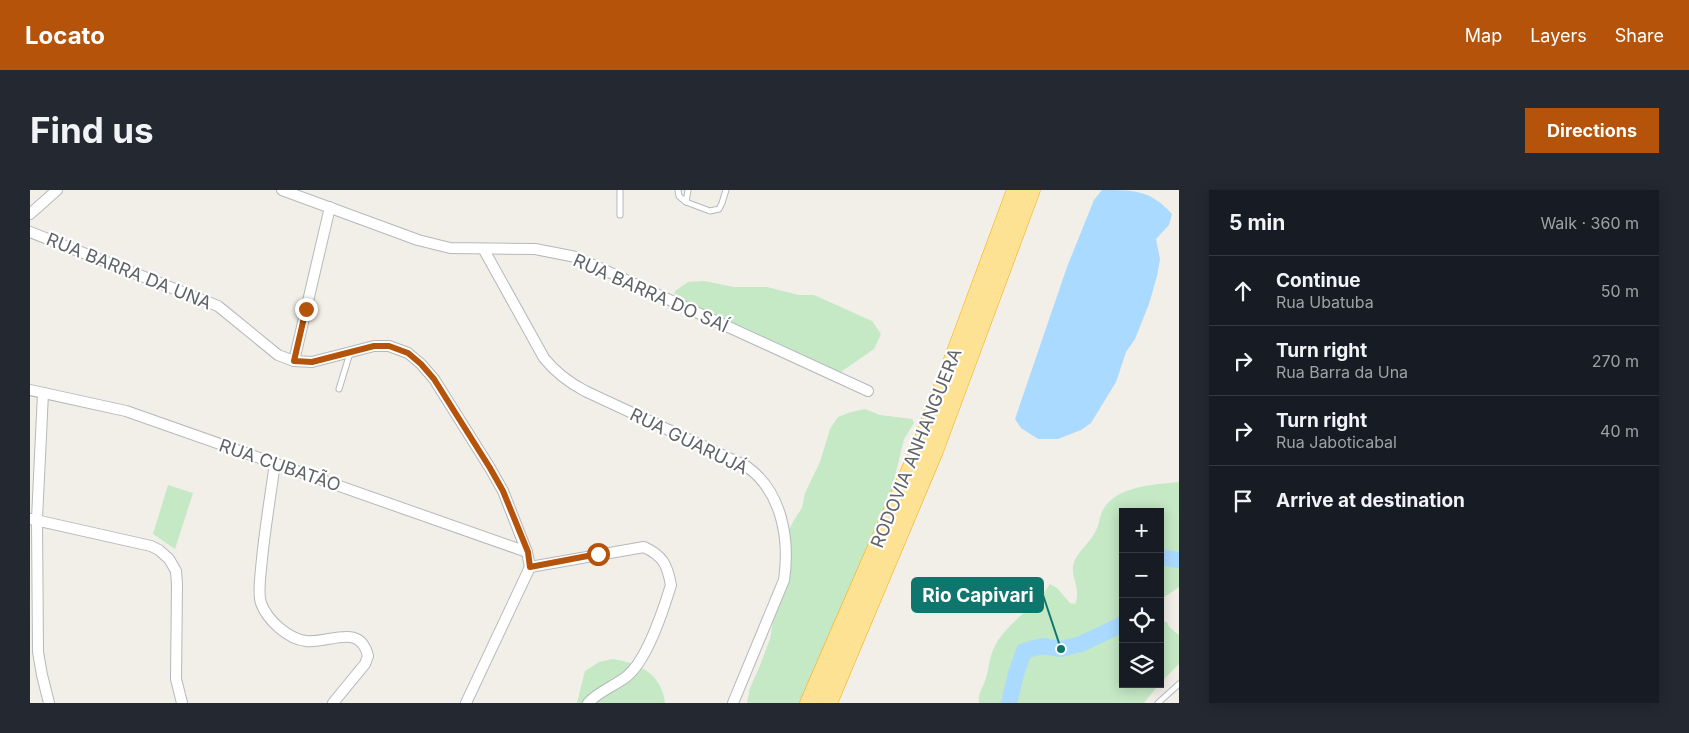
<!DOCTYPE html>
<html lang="en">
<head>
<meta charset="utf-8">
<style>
  body { margin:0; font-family:Inter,sans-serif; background:#242831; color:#f1f3f6 }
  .controls { position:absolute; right:15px; bottom:15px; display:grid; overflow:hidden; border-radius:0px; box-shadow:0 2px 12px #0003 }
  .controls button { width:45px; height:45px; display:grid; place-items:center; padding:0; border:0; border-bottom:1px solid #363941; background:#171b24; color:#f1f3f6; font:25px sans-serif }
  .stop { position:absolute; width:15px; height:15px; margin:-11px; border:4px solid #b45309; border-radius:50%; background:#fff }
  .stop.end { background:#b45309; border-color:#fff; box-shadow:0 1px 5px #0008 }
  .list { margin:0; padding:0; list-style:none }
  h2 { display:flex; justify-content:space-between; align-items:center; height:65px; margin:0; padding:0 20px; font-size:21px }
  h2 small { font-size:16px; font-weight:400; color:#9ea1a6 }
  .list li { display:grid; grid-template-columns:32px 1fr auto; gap:15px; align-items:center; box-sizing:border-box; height:70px; padding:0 20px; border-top:1px solid #363941 }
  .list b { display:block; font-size:19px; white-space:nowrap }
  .list p { margin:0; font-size:16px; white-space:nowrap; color:#9ea1a6 }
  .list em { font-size:16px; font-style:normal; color:#9ea1a6 }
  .icon { flex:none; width:28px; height:28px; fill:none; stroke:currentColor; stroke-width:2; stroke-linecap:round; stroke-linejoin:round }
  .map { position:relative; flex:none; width:1149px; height:513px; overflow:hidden; border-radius:0px }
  header { display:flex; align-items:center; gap:30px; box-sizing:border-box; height:70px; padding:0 25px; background:#b45309; color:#fff }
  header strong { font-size:24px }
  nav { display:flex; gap:28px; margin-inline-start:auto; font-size:18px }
  .intro { display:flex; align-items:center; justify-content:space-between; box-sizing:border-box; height:120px; padding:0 30px }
  h1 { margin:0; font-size:35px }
  .button { padding:12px 22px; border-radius:0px; background:#b45309; color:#fff; font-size:18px; font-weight:700 }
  main { display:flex; gap:30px; padding:0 30px }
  aside { flex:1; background:#171b24; border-radius:0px; box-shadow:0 2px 12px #0003 }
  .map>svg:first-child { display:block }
</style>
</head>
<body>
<header>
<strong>Locato</strong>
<nav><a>Map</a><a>Layers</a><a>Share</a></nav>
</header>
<div class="intro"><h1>Find us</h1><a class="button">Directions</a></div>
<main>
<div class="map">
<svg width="1149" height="513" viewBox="0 0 1149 513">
  <rect width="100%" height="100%" fill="#f1efe8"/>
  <g fill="#c5e8c5">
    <path d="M674,91L704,97H737L769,105H784L842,131L851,144L844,159L805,186L642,116L645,101L658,92Z"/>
    <path d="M835,219L850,225L882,229L884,233L874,249L864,290L865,297L774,513H717L720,498L729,478L740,449L746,415L754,392L757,344L764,330L772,318L775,303L790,272L800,239L808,227L821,222Z"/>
    <path d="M1149,292V397L1130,410V322H1093V494H1129L1114,513H949C948,504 952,499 955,491C959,480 959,468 964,458C975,433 1006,418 1020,394L1027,398L1040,413L1045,414C1052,398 1039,386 1044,372C1048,362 1059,353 1064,344C1069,337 1069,329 1072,322C1085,295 1124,295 1149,292Z"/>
    <path d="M138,295L163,303L145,359L123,344Z"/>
    <path d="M1130,431L1137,432L1139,437L1149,445V474L1130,493Z"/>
    <path d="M583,469C610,474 631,483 635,513H547L555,481L569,472Z"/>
  </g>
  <path fill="#aadaff" d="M1072,0C1105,0 1120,0 1142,24L1139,35L1126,49L1130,69L1127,86L1119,114L1105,149L1096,162L1086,192L1061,233L1051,240L1028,249H1008L991,238L985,229L1037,77L1064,10Z"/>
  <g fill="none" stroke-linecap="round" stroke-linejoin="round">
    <g stroke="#aadaff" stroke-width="16">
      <path d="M1130,367L1149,370"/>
      <path d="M979,513L986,484L994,461L1012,456L1031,459L1051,454L1093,434"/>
    </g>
    <g stroke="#b5b8bc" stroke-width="7">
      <g id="lane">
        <path d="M590,0V25"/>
        <path d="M648,0L649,6L656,12"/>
        <path d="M658,0L656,12L680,21L689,19L692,13L696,0"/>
        <path d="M309,199L320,163"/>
        <path d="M1128,513L1149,494"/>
      </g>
    </g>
    <g stroke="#b5b8bc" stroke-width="12">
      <g id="street">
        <path d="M252,0L388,50L420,58L505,59L546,67L838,201"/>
        <path d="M0,24L27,0"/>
        <path d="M0,42L188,116L248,165L264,171L282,172L344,156H359L378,163L391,174L404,189L460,278L473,301L497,362L500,377"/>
        <path d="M454,60L514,168C526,183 538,192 555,201L716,276C752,301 760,349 754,390L703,513"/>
        <path d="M264,171L300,17"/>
        <path d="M0,200L96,221L497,362"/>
        <path d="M13,203L7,329L8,462L12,485L19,513"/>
        <path d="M245,273C240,309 234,344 231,379C230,389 228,404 231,413C237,430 258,449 276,451C299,454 330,432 338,466L335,474L303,513"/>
        <path d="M1,329L121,356L129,360L139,369L146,381L147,394L146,489L152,513"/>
        <path d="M500,377L614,357C633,366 637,374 641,395C633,421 617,471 596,487C584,496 568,502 558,513"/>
        <path d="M436,513L500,377"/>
      </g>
    </g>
    <g stroke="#f9ab00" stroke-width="19">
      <g id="highway">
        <path d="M779,513L891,256L986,0"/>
        <path d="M798,513L904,261L1001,0"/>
      </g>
    </g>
    <use href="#lane" stroke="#fff" stroke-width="5"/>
    <use href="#street" stroke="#fff" stroke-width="10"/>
    <use href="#highway" stroke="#fde293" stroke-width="18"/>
  </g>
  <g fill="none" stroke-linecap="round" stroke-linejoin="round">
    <path stroke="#b45309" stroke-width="6" d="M276,119L264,171L282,172L344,156H359L378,163L391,174L404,189L460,278L473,301L498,362L500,377L568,364"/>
  </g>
  <g text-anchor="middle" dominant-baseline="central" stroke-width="4.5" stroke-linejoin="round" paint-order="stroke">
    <g font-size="18" fill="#5f6368" stroke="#fff">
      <text transform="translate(99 81) rotate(22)">RUA BARRA DA UNA</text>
      <text transform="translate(621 103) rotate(24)">RUA BARRA DO SAÍ</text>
      <text transform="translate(659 251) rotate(26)">RUA GUARUJÁ</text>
      <text transform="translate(886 258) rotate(-68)">RODOVIA ANHANGUERA</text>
      <text transform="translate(250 275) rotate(19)">RUA CUBATÃO</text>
    </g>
  </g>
  <path fill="none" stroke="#0f766e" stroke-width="2" d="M1031 459L1013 405"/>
  <circle fill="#0f766e" stroke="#fff" stroke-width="2" cx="1031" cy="459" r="5"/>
  <rect fill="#0f766e" stroke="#0f766e" stroke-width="2" x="882" y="388" width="131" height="34" rx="5"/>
  <g font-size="19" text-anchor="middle" font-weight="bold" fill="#fff">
    <text x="948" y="412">Rio Capivari</text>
  </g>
</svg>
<div class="controls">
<button>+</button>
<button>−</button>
<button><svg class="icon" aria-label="locate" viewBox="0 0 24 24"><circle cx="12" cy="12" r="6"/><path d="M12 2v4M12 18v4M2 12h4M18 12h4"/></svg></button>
<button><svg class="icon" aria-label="layers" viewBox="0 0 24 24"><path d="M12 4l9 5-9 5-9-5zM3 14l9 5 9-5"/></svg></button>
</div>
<div class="stop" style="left:568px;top:364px"></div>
<div class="stop end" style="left:276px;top:119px"></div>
</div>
<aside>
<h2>5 min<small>Walk · 360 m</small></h2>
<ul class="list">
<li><svg class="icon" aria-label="ahead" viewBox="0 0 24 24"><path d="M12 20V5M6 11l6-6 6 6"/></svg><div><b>Continue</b><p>Rua Ubatuba</p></div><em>50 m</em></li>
<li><svg class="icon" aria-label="right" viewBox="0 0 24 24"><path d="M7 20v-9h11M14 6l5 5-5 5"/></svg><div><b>Turn right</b><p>Rua Barra da Una</p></div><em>270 m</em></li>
<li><svg class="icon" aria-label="right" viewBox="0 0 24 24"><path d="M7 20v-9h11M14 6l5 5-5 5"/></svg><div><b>Turn right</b><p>Rua Jaboticabal</p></div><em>40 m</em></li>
<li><svg class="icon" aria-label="arrive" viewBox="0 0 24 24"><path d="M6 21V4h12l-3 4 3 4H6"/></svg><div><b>Arrive at destination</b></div></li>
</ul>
</aside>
</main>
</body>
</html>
